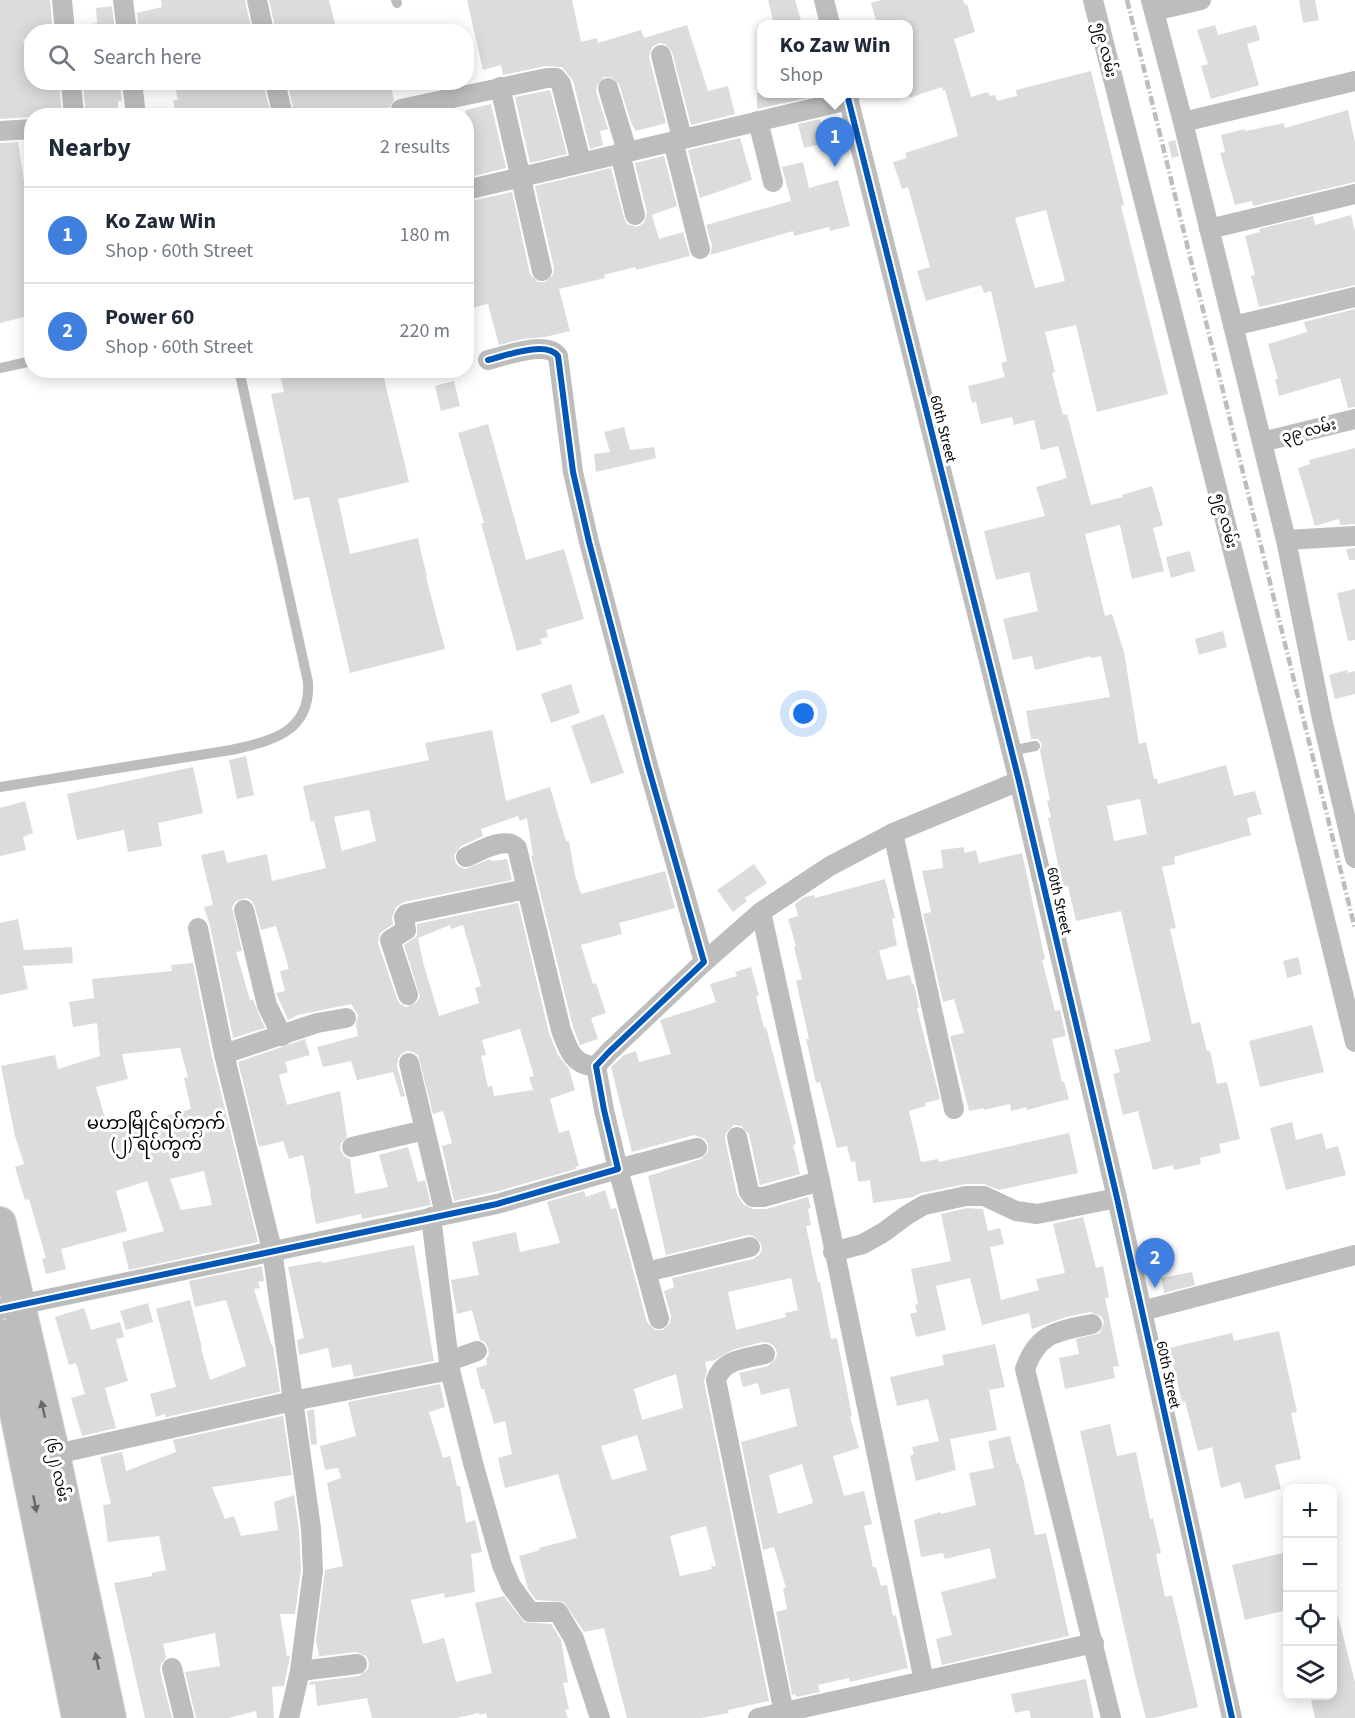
<!DOCTYPE html>
<html lang="en">
<head>
<meta charset="utf-8">
<style>
  body { margin:0; font-family:"Source Sans 3","Noto Sans Myanmar",sans-serif; background:#f2f2f3; color:#1f2937 }
  .controls { position:absolute; right:18px; bottom:18px; display:grid; overflow:hidden; border-radius:12px; box-shadow:0 3px 15px #0003 }
  .controls button { width:54px; height:54px; display:grid; place-items:center; padding:0; border:0; border-bottom:2px solid #e0e1e3; background:#fff; color:#1f2937; font:30px sans-serif }
  .you { position:absolute; left:804px; top:714px; width:21px; height:21px; margin:-15px; border:4px solid #fff; border-radius:50%; background:#1a73e8; box-shadow:0 0 0 9px #1a73e833 }
  .badge { display:grid; place-items:center; width:39px; height:39px; border-radius:50%; background:#0f766e; color:#fff; font-size:20px; font-weight:700 }
  .pin { position:absolute; translate:-50% -50px; filter:drop-shadow(0 2px 3px #0008) }
  .pin::after { content:''; position:absolute; top:32px; width:21px; height:18px; background:inherit; clip-path:polygon(0 0,100% 0,50% 100%) }
  .popup { position:absolute; left:757px; top:20px; width:156px; height:78px; box-sizing:border-box; display:grid; place-content:center; border-radius:12px; background:#fff; filter:drop-shadow(0 2px 4px #0005); font-size:20px; white-space:nowrap; color:#747a83 }
  .popup b { font-size:22px; color:#1f2937 }
  .popup::after { content:''; position:absolute; left:50%; top:100%; margin-left:-12px; border:12px solid transparent; border-top-color:#fff }
  .list { margin:0; padding:0; list-style:none }
  h2 { display:flex; justify-content:space-between; align-items:center; height:78px; margin:0; padding:0 24px; font-size:26px }
  h2 small { font-size:20px; font-weight:400; color:#747a83 }
  .list li { display:grid; grid-template-columns:39px 1fr auto; gap:18px; align-items:center; box-sizing:border-box; height:96px; padding:0 24px; border-top:2px solid #e0e1e3 }
  .list b { display:block; font-size:22px; white-space:nowrap }
  .list p { margin:0; font-size:20px; white-space:nowrap; color:#747a83 }
  .list em { font-size:20px; font-style:normal; color:#747a83 }
  .icon { flex:none; width:33px; height:33px; fill:none; stroke:currentColor; stroke-width:2; stroke-linecap:round; stroke-linejoin:round }
  .map { position:relative; flex:none; width:1355px; height:1718px; overflow:hidden }
  .search { position:absolute; background:#fff; box-shadow:0 3px 15px #0003; left:24px; top:24px; width:450px; height:66px; display:flex; align-items:center; gap:15px; box-sizing:border-box; padding:0 21px; border-radius:24px; color:#747a83; font-size:22px }
  .panel { position:absolute; background:#fff; box-shadow:0 3px 15px #0003; left:24px; top:108px; width:450px; height:270px; border-radius:24px }
  .map>svg:first-child { display:block }
</style>
</head>
<body>
<div class="map">
<svg width="1355" height="1718" viewBox="0 0 1355 1718">
  <rect width="100%" height="100%" fill="#fff"/>
  <g fill="#dcdcdc" fill-rule="evenodd">
    <path d="M0,0H50L53,32H32V38L23,39L32,83L59,82L62,116H32V117L0,119Z"/>
    <path d="M161,0H245L252,32H174L172,27L151,32H139L137,13L162,7Z"/>
    <path d="M269,0H329L337,32H276Z"/>
    <path d="M467,0H572L581,42L597,38L598,43L641,30L644,38L687,25L708,91L728,86L735,114L691,125L672,52L665,44L659,43L652,47L649,57L666,123L636,131L631,123L619,84L611,77H604L597,85L596,91L608,129L600,131L603,145L590,149L573,81L562,67L545,66L503,75L501,65L483,70Z"/>
    <path d="M768,0H795L802,24H774Z"/>
    <path d="M881,0H963L965,5L967,4L975,32L954,39L971,97L988,92L990,96L995,95L997,101L1017,96L1016,90L1091,71L1124,205L1121,206L1168,394L1097,412L1076,325L1045,332L1055,372L1052,373L1063,415L1067,414L1091,505L1123,497L1122,495L1152,486L1163,525L1153,528L1164,571L1132,579L1120,525L1085,534L1105,616L1112,614L1124,652L1139,744L1146,742L1154,779H1157L1158,784L1226,765L1234,796L1255,791L1262,814L1247,818L1251,835L1174,857L1175,864L1162,867L1176,928L1170,929L1192,1024L1200,1022L1207,1051H1210L1217,1084L1227,1082L1240,1139L1219,1144L1221,1153L1200,1158L1201,1164L1174,1170L1173,1165L1153,1170L1138,1111L1123,1115L1113,1074L1120,1072L1114,1050L1151,1041L1121,911L1076,921L1068,886L1063,887L1048,818L1051,817L1047,801L1050,800L1040,751L1042,744L1038,739H1031L1026,711L1110,697L1101,656L1091,658V656L1035,670L1032,656L1013,660L1003,619L1038,611L1029,572L996,580L984,531L1045,516L1036,487L1067,478L1058,446L1041,450L1034,420L1014,425L1012,417L981,424L976,402L972,403L968,386L1005,377L1001,363L1007,361L991,291L984,293L981,285L926,301L917,271L930,267L908,187L902,189L893,162L907,158L905,153L958,136L945,90L943,91L942,87L909,98V24H877L871,3ZM1046,210L1065,281L1035,288L1015,218ZM1140,799L1147,834L1114,841L1107,806Z"/>
    <path d="M1299,0H1315L1319,20L1303,23Z"/>
    <path d="M112,6L115,32H88L87,25L97,23L96,8Z"/>
    <path d="M1215,25L1218,35L1256,25L1260,40L1247,44L1259,85L1211,99L1201,66L1208,64L1197,30Z"/>
    <path d="M83,82H120L122,101H118V116H86Z"/>
    <path d="M174,82H263L271,116H176L173,100H178Z"/>
    <path d="M287,82H348L350,90L390,82L394,100L390,107L347,116H295Z"/>
    <path d="M550,90L567,154L530,163L515,97Z"/>
    <path d="M757,93H815V96L757,109Z"/>
    <path d="M491,104L506,168L466,178V110Z"/>
    <path d="M1348,110L1355,142V182L1253,206L1252,201L1235,205L1220,153L1225,152L1221,135L1245,129L1246,131L1284,123L1285,128Z"/>
    <path d="M820,119L826,143L804,148L798,124Z"/>
    <path d="M740,138L752,180L700,198L688,150Z"/>
    <path d="M1175,140L1179,156L1172,158L1168,142Z"/>
    <path d="M18,142L32,234V315L0,323V143Z"/>
    <path d="M664,156L677,206L652,215L659,239L683,232L690,256L636,270L635,267L604,275L605,278L559,289L570,331L545,337L523,339L499,345L488,304L466,309V202L512,192L530,274L538,282H545L553,275L554,268L535,186L611,168L624,218L627,224L637,227L644,223L647,213L635,163Z"/>
    <path d="M803,162L809,188L838,180L850,226L830,231L829,227L794,236L793,231L710,255L712,246L706,225L791,201L782,167Z"/>
    <path d="M1351,215L1355,231V285L1259,307L1251,276L1255,275L1245,236L1260,232L1259,229L1313,216L1315,225Z"/>
    <path d="M1355,309V407L1348,408L1340,378L1279,396L1275,379H1278L1268,344L1307,332L1304,322Z"/>
    <path d="M279,370H344L345,377L382,370L409,482L338,499L350,554L418,538L427,577H426L445,649L350,673L309,497L294,500L271,394L284,392Z"/>
    <path d="M454,381L460,406L441,411L435,386Z"/>
    <path d="M488,424L526,560L564,549L584,619L546,630L548,637L540,639L542,644L517,651L481,523H484L458,433Z"/>
    <path d="M624,427L630,450L654,447L656,458L596,472L594,454L610,452L604,432Z"/>
    <path d="M1355,448V524L1340,525L1339,519L1315,526L1298,468L1310,464L1309,460Z"/>
    <path d="M1355,548V560H1349L1346,549Z"/>
    <path d="M1190,551L1195,571L1171,578L1166,557Z"/>
    <path d="M1355,589V640L1348,641L1337,593Z"/>
    <path d="M1223,631L1227,647L1199,655L1195,639Z"/>
    <path d="M1347,670L1348,673L1355,671V694L1335,699L1329,675Z"/>
    <path d="M571,684L580,713L551,723L541,694Z"/>
    <path d="M604,714L624,773L591,784L571,726Z"/>
    <path d="M492,730L506,801L550,787L566,841H569L575,875L581,894L665,871L675,908L619,923L622,934L581,945L593,984L596,983L606,1013L591,1018L598,1039L580,1045L573,1027L531,856L533,855L527,818L520,821L518,816L481,829L483,836L461,846L454,855L455,861L458,866L465,869L490,859L491,861L507,859L512,880L404,902L396,907L392,918L393,924L380,933L378,943L397,999L400,1004L406,1007L416,1003L420,997L404,945L417,936V924L518,903L549,1033L558,1055L569,1069L575,1090L550,1099L559,1133L569,1130L579,1166L575,1167L576,1169L502,1190L454,1201L442,1146L452,1143L443,1111L433,1114L418,1055L413,1052L407,1051L401,1054L398,1059L397,1066L405,1096L401,1097L393,1072L357,1080L351,1061L323,1067L317,1047L358,1036L356,1024L358,1015L351,1004L298,1015L288,1020L276,993L285,991L280,971L289,969L276,926L261,930L255,907L252,901L247,898L236,901L232,907L242,951L236,952L250,1000H253L265,1028L233,1038L210,926L204,907L213,905L201,855L224,850L227,863L267,854L272,881L326,868L314,821L311,822L303,786L429,760L425,743ZM369,810L376,841L342,851L334,817ZM450,925L451,929L463,925L481,986L475,988L479,1003L439,1016L423,962L418,938ZM520,1029L534,1076L529,1077L533,1090L494,1096L492,1086L488,1087L481,1056L486,1055L482,1040Z"/>
    <path d="M246,756L254,795L237,799L229,760Z"/>
    <path d="M193,767L203,813L158,823L162,846L128,852L124,830L77,840L67,794Z"/>
    <path d="M25,801L33,833L23,837L26,850L0,856V808Z"/>
    <path d="M964,847V853L976,850L979,863L1022,853L1045,959L1042,960L1055,1011L1060,1010L1066,1036L1052,1039L1062,1082L1064,1081L1069,1099L1027,1110L1026,1107L1011,1111L1010,1104L984,1110V1108L969,1111L950,1036L964,1033L954,999L943,1002L923,914L931,912L922,871L943,868L941,850Z"/>
    <path d="M754,864L767,883L745,898L747,901L733,912L717,890Z"/>
    <path d="M885,879L895,918L892,919L897,945L879,951L887,980L910,975L912,984H914L919,1007L917,1008L940,1099L925,1103L926,1106L909,1111L921,1162L938,1159L939,1162L1069,1133L1078,1173L999,1190L984,1184H966L921,1193L913,1197L873,1203L870,1180L858,1182L855,1161L851,1162L847,1146L837,1148L820,1082L816,1083L806,1039H809L796,981L802,979L794,947L796,946L788,919L798,916L795,904L804,897L814,895L815,898Z"/>
    <path d="M18,919L24,950L72,947L73,963L23,966L28,989L0,995V923Z"/>
    <path d="M1298,957L1302,974L1287,978L1283,961Z"/>
    <path d="M193,963L212,1057L258,1242L129,1270L122,1242L164,1231L147,1181L116,1191L127,1231L61,1249L66,1269L46,1274L42,1259L46,1258L29,1199L25,1200L15,1167L24,1164L15,1136L1,1066L55,1055L58,1069L100,1056L97,1023L73,1027L69,1002L94,998L92,979L172,971L171,965ZM180,1048L188,1077L184,1078L191,1109L109,1132L96,1087L128,1079L122,1054ZM204,1171L212,1205L181,1210L170,1179Z"/>
    <path d="M751,967L759,996H756L764,1028L766,1027L793,1131L796,1144L793,1145L800,1174L760,1185L749,1134L741,1126L734,1125L726,1133L725,1139L737,1195L744,1205L753,1209H766L808,1197L811,1208L808,1209L811,1225L806,1226L818,1282H820L831,1339L837,1338L852,1416L850,1417L859,1448L833,1456L844,1496L864,1491L872,1524L864,1526L873,1567H876L881,1586L887,1585L893,1616L896,1615L908,1668L850,1682L849,1678L818,1685L820,1692L796,1697L795,1694L792,1695L776,1612L787,1609L783,1588H786L774,1547L763,1550L741,1442L797,1426L789,1388L761,1395L758,1383L743,1387L739,1373L768,1366L776,1358L777,1352L774,1346L769,1343L762,1342L732,1350L715,1360L705,1362L707,1371L704,1382L769,1701L728,1710L729,1713L701,1718H627L604,1628L584,1632L564,1602L536,1600L528,1589L519,1556L540,1550L539,1548L577,1538L558,1474L505,1488L498,1458L512,1454L505,1421L494,1424L484,1389H481L476,1368L487,1365L486,1359L489,1354L488,1348L485,1342L480,1340L472,1310L457,1314L451,1280L479,1275L472,1242L516,1232L520,1252L560,1243L547,1202L584,1191L586,1197L605,1190L611,1209L616,1208L647,1322L655,1330H663L670,1323L671,1316L664,1291L674,1287L672,1278L753,1259L759,1255L762,1250L761,1244L754,1236L748,1235L666,1255L648,1176L701,1159L708,1152V1144L705,1139L694,1135L632,1152L611,1067L624,1055L636,1051L639,1062L671,1054L660,1020L716,1002L710,984L737,976L735,972ZM791,1278L798,1310L785,1313L786,1317L736,1330L728,1292ZM676,1374L683,1408L642,1420L634,1389ZM637,1435L647,1470L612,1480L601,1446ZM802,1464L813,1503L778,1514L769,1475ZM706,1526L716,1566H711L712,1569L680,1576L670,1536Z"/>
    <path d="M1312,1025L1324,1072L1260,1087L1249,1041Z"/>
    <path d="M305,1039L310,1055L285,1062L288,1072L279,1075L287,1105L340,1091L347,1137L341,1143L340,1149L344,1156L350,1159L355,1194L388,1187L379,1155L408,1147L418,1182L425,1180L431,1205L362,1219L361,1214L316,1224L310,1193H311L303,1155L289,1159L283,1141L259,1147L238,1062Z"/>
    <path d="M1292,1122L1296,1140L1322,1133L1326,1149L1338,1146L1346,1175L1286,1190L1270,1128Z"/>
    <path d="M967,1208L983,1209L988,1231L1000,1228L1004,1244L990,1247L1001,1300L1039,1290L1036,1279L1065,1273L1053,1224L1083,1217L1096,1268L1103,1266L1109,1297L1105,1298L1119,1366L1113,1367L1115,1378L1065,1389L1059,1358L1079,1354L1076,1339L1100,1333L1104,1322L1101,1316L1090,1312L1066,1317L1032,1329L1029,1313L982,1325L970,1278L936,1286L946,1330L916,1337L910,1314L917,1312L915,1305L918,1304L911,1269L951,1261L941,1214Z"/>
    <path d="M414,1245L434,1361L354,1377L351,1364L332,1368L328,1348L299,1355L297,1340L304,1338L288,1267L322,1261V1263Z"/>
    <path d="M262,1266L264,1281L258,1282L260,1288L254,1289L272,1346H273L280,1392L166,1417L165,1414L156,1417L150,1394L176,1387L156,1309L190,1300L202,1348H201L210,1380L246,1366L226,1300L195,1307L189,1281Z"/>
    <path d="M1192,1272L1195,1285L1164,1293L1161,1278Z"/>
    <path d="M148,1303L153,1322L126,1330L120,1311Z"/>
    <path d="M84,1308L91,1330L120,1322L124,1337L116,1339L128,1381L105,1388L116,1428L82,1436L71,1398L85,1394L76,1363L69,1365L55,1317Z"/>
    <path d="M1279,1331L1297,1412L1291,1413L1301,1459L1275,1465L1281,1489L1245,1499L1240,1482L1221,1488L1212,1447L1198,1451L1185,1401L1182,1402L1169,1348L1232,1333L1234,1341Z"/>
    <path d="M995,1344L1005,1387L989,1390L997,1430L950,1439L956,1470L916,1481L910,1456L914,1454L912,1447L939,1441L928,1399L897,1406L890,1377L944,1365L942,1355Z"/>
    <path d="M440,1384L445,1407L429,1412L443,1458L450,1456L457,1486H460L466,1523L475,1520L482,1552L471,1554L475,1592L445,1598L444,1593L411,1600L423,1644L444,1638L456,1682L492,1673L475,1603L504,1596L524,1622L551,1624L561,1640L568,1682L563,1683L569,1709L565,1710L568,1718H487L486,1713L479,1715V1713L457,1718H372L367,1698L317,1706L315,1684L309,1685L310,1682L359,1676L368,1669L369,1663L366,1656L356,1652L314,1657L319,1656L316,1640L325,1570L343,1566L327,1483L341,1478L338,1468L325,1470L320,1446L356,1436L348,1402Z"/>
    <path d="M314,1409L317,1444L311,1445L307,1411Z"/>
    <path d="M283,1416L292,1475L212,1487L225,1519L234,1516L241,1536L278,1530L274,1502L294,1495L299,1529L301,1570L295,1614H280L287,1656H290L284,1686L272,1687L274,1718H257L256,1711L228,1718H196L185,1672L220,1666L215,1633L163,1644L166,1658L161,1664L160,1671L172,1718H145L114,1583L152,1576V1573L166,1570L159,1536L108,1542L103,1505L111,1504L100,1457L122,1452L126,1471L176,1452L173,1440Z"/>
    <path d="M1110,1424L1117,1456L1136,1452L1150,1519L1153,1518L1161,1553L1156,1554L1165,1597L1172,1595L1198,1707L1154,1718H1146L1135,1676L1080,1431Z"/>
    <path d="M1010,1436L1017,1464L1018,1463L1023,1478L1035,1535L1046,1533L1069,1636L942,1665L936,1639L952,1635L941,1592L996,1578L990,1548L945,1559L943,1553L921,1557L914,1520L940,1512L941,1514L976,1505L969,1473L994,1468L988,1441Z"/>
    <path d="M1287,1552V1610L1245,1620L1232,1565Z"/>
    <path d="M1338,1616L1355,1682V1718H1315L1310,1695H1332V1617Z"/>
    <path d="M1086,1679L1094,1718H1031L1029,1710L1015,1713L1011,1694Z"/>
  </g>
  <g fill="none" stroke-linecap="round" stroke-linejoin="round">
    <g stroke="#dbdbdb" stroke-width="34">
      <g id="primary">
        <path d="M0,1223L54,1455L110,1718"/>
        <path d="M0,1335L78,1718"/>
      </g>
    </g>
    <g stroke="#bdbdbd" stroke-width="10">
      <path d="M396,0L397,3"/>
      <path d="M0,368L32,361"/>
      <path d="M1011,751L1035,746"/>
      <path d="M0,787L231,750C272,741 311,732 308,682L239,370"/>
    </g>
    <g stroke="#bdbdbd" stroke-width="20">
      <path d="M62,0L65,32"/>
      <path d="M123,0L127,32"/>
      <path d="M257,0L264,32"/>
      <path d="M824,0L830,24"/>
      <path d="M1093,0L1284,753L1355,1042"/>
      <path d="M1151,0L1183,122L1286,540L1322,719L1355,858"/>
      <path d="M1154,11L1201,0"/>
      <path d="M661,55L682,138"/>
      <path d="M71,82L74,116"/>
      <path d="M132,82L136,116"/>
      <path d="M275,82L283,116"/>
      <path d="M500,87L542,271"/>
      <path d="M608,88L627,151"/>
      <path d="M847,94L1019,781L1117,1198L1232,1718"/>
      <path d="M402,116L401,109L547,78H556L561,84L581,162"/>
      <path d="M758,121L773,182"/>
      <path d="M1183,122L1355,81"/>
      <path d="M0,131L32,129"/>
      <path d="M673,141L700,249"/>
      <path d="M620,153L635,215"/>
      <path d="M466,190L849,100"/>
      <path d="M1209,229L1355,194"/>
      <path d="M1233,326L1355,297"/>
      <path d="M1262,442L1355,419"/>
      <path d="M1286,540L1355,536"/>
      <path d="M893,833L954,1109"/>
      <path d="M466,857C479,852 505,835 517,848L561,1030C568,1049 573,1066 596,1066"/>
      <path d="M244,910L267,1005L282,1036"/>
      <path d="M198,928L224,1054L272,1250L311,1528L313,1571L300,1671L289,1718"/>
      <path d="M704,962L761,912"/>
      <path d="M408,995L390,940L406,930L404,917L406,914L526,889"/>
      <path d="M224,1054L317,1023L346,1018"/>
      <path d="M409,1063L445,1214"/>
      <path d="M737,1137L749,1192L753,1197H763L820,1181"/>
      <path d="M352,1147L425,1130"/>
      <path d="M431,1217L450,1370L473,1463L502,1565L511,1586L530,1612H558L574,1639L600,1718"/>
      <path d="M833,1252L863,1244L884,1232L907,1215L924,1205L966,1196H984L1016,1211L1037,1214L1117,1198"/>
      <path d="M646,1272L750,1247"/>
      <path d="M0,1309L497,1204L618,1169L604,1110L596,1066L609,1052L704,962L648,766L589,542L573,472L558,356C546,340 505,356 488,360"/>
      <path d="M1142,1311L1355,1255"/>
      <path d="M659,1319L618,1169L697,1148"/>
      <path d="M1092,1324C1058,1331 1038,1332 1025,1369L1111,1718"/>
      <path d="M765,1354C745,1359 723,1359 716,1380L784,1713"/>
      <path d="M449,1361L477,1351"/>
      <path d="M43,1457L293,1401L450,1370"/>
      <path d="M172,1668L184,1718"/>
      <path d="M300,1671L357,1664"/>
      <path d="M924,1681L820,1181L761,912L830,866L893,833L1019,781"/>
      <path d="M758,1718L1094,1643"/>
    </g>
    <use href="#primary" stroke="#bdbdbd" stroke-width="32"/>
    <path stroke="#bdbdbd" stroke-width="4.5" stroke-dasharray="9 3 1.5 3" stroke-linecap="butt" d="M1127,0L1355,929"/>
    <g stroke="#fff" stroke-width="10">
      <g id="cycleway">
        <path d="M847,94L1019,781L1117,1198L1232,1718"/>
        <path d="M0,1309L497,1204L618,1169L604,1110L596,1066L609,1052L704,962L648,766L589,542L573,472L558,356C546,340 505,356 488,360"/>
      </g>
    </g>
    <use href="#cycleway" stroke="#0057b8" stroke-width="6"/>
  </g>
  <defs><path id="oneway-solid" d="M-6-.8H1V-3.2L6.5 0L1 3.2V.8H-6Z" transform="scale(1.5)"/></defs>
  <g fill="#686868">
    <use href="#oneway-solid" transform="translate(43 1409) rotate(-103)"/>
    <use href="#oneway-solid" transform="translate(35 1504) rotate(79)"/>
    <use href="#oneway-solid" transform="translate(97 1661) rotate(-102)"/>
  </g>
  <g text-anchor="middle" dominant-baseline="central" stroke-width="6" stroke-linejoin="round" paint-order="stroke">
    <g font-size="15" fill="#000" stroke="#fff">
      <text transform="translate(1105 50) rotate(77)">၅၉ လမ်း</text>
      <text transform="translate(943 429) rotate(76)">60th Street</text>
      <text transform="translate(1309 431) rotate(-14)">၃၉ လမ်း</text>
      <text transform="translate(1225 521) rotate(76)">၅၉ လမ်း</text>
      <text transform="translate(1059 901) rotate(77)">60th Street</text>
      <text transform="translate(1168 1375) rotate(78)">60th Street</text>
      <text transform="translate(57 1470) rotate(78)">(၆၂) လမ်း</text>
    </g>
    <g font-size="18" fill="#000" stroke="#fff">
      <text x="156" y="1123">မဟာမြိုင်ရပ်ကွက်<tspan x="156" dy="21">(၂) ရပ်ကွက်</tspan></text>
    </g>
  </g>
</svg>
<div class="controls">
<button>+</button>
<button>−</button>
<button><svg class="icon" aria-label="locate" viewBox="0 0 24 24"><circle cx="12" cy="12" r="6"/><path d="M12 2v4M12 18v4M2 12h4M18 12h4"/></svg></button>
<button><svg class="icon" aria-label="layers" viewBox="0 0 24 24"><path d="M12 4l9 5-9 5-9-5zM3 14l9 5 9-5"/></svg></button>
</div>
<div class="you"></div>
<div class="pin badge" style="left:835px;top:167px;background:#3f7fe0">1</div>
<div class="popup"><b>Ko Zaw Win</b>Shop</div>
<div class="pin badge" style="left:1155px;top:1288px;background:#3f7fe0">2</div>
<div class="search"><svg class="icon" aria-label="search" viewBox="0 0 24 24"><circle cx="10" cy="10" r="6"/><path d="M15 15l6 6"/></svg>Search here</div>
<section class="panel">
<h2>Nearby<small>2 results</small></h2>
<ul class="list">
<li><span class="badge" style="background:#3f7fe0">1</span><div><b>Ko Zaw Win</b><p>Shop · 60th Street</p></div><em>180 m</em></li>
<li><span class="badge" style="background:#3f7fe0">2</span><div><b>Power 60</b><p>Shop · 60th Street</p></div><em>220 m</em></li>
</ul>
</section>
</div>
</body>
</html>
